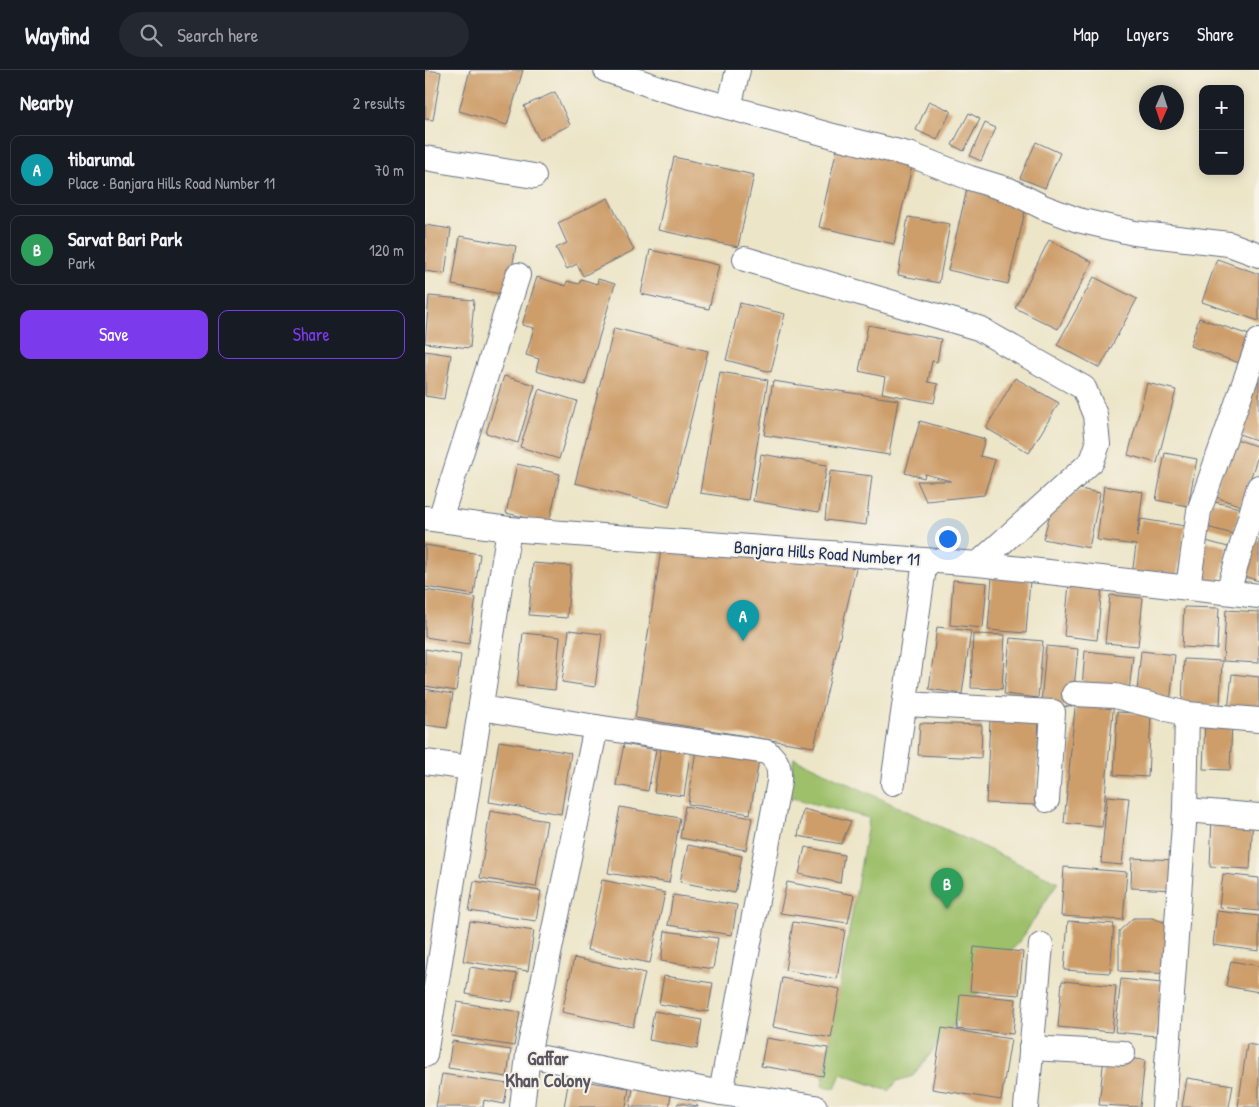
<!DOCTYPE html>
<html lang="en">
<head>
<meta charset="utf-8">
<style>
  body { margin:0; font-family:"Patrick Hand",sans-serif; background:#242831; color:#f1f3f6 }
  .controls { position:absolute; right:15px; top:15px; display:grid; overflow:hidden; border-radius:10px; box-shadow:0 2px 12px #0003 }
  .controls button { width:45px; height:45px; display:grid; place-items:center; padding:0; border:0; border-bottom:1px solid #363941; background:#171b24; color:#f1f3f6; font:25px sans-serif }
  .compass { position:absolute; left:714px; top:15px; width:45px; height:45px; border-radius:50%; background:#171b24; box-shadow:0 2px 12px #0003; rotate:183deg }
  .you { position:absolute; left:522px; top:468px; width:18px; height:18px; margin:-12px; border:4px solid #fff; border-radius:50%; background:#1a73e8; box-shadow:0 0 0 8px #1a73e833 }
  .badge { display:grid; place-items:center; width:32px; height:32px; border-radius:50%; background:#7c3aed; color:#fff; font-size:16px; font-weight:700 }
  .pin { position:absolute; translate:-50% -41px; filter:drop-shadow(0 1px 2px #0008) }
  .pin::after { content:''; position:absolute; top:26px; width:18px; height:15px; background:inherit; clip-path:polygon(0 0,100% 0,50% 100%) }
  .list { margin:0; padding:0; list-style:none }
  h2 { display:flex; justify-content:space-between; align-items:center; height:65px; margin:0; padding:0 20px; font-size:21px }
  h2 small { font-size:16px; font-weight:400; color:#9ea1a6 }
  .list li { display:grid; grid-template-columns:32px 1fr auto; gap:15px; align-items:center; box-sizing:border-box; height:70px; margin:0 10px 10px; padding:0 10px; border:1px solid #363941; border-radius:10px }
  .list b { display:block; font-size:19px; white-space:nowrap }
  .list p { margin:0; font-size:16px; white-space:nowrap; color:#9ea1a6 }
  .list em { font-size:16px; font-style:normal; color:#9ea1a6 }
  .actions { display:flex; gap:10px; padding:15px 20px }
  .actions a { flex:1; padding:11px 0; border:1px solid #7c3aed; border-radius:10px; text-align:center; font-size:18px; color:#7c3aed }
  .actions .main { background:#7c3aed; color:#fff }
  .icon { flex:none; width:28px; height:28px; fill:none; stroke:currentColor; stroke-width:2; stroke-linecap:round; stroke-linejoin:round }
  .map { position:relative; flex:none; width:834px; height:1037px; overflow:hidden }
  header { display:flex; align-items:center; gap:30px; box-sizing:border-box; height:70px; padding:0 25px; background:#171b24; border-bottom:1px solid #363941 }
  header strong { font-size:24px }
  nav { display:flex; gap:28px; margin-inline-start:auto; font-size:18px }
  .search { width:350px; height:45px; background:#242831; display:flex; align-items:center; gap:12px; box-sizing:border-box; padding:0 18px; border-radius:28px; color:#9ea1a6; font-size:19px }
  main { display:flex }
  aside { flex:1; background:#171b24 }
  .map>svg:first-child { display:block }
</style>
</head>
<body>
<header>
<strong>Wayfind</strong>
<div class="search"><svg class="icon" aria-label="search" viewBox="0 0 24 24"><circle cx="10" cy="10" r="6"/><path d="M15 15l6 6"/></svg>Search here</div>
<nav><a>Map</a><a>Layers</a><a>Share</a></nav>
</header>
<main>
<aside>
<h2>Nearby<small>2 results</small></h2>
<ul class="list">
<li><span class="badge" style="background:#0f9aa8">A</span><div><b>tibarumal</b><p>Place · Banjara Hills Road Number 11</p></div><em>70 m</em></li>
<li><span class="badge" style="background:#2e9e5b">B</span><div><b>Sarvat Bari Park</b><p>Park</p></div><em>120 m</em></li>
</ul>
<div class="actions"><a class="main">Save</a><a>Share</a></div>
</aside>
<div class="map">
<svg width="834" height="1037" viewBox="0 0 834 1037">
  <rect width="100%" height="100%" fill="#f7f3e8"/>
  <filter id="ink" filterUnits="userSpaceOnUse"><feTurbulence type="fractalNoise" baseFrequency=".02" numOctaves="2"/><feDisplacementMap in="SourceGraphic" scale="10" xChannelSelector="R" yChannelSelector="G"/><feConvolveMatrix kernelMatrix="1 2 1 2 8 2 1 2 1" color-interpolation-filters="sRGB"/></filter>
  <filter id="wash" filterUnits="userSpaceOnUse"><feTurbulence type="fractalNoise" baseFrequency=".0096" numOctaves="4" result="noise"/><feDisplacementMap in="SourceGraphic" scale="20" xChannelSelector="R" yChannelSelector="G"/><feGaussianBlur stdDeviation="1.12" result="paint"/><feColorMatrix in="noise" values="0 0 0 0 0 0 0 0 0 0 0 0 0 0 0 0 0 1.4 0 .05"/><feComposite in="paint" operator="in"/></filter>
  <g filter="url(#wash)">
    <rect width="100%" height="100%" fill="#ece5c8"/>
    <path fill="#9ec06a" stroke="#5c7864" d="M369,688L633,812L599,865L488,1006L472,1011L464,1021L416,1004L410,1018L397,1016L444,748L363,727Z"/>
    <g id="blocks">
      <g fill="#cd9e6b">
        <path d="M0,0L16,2L8,50L0,49Z"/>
        <path d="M45,0H98L82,55L34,41Z"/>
        <path d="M130,22L145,55L114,70L99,36Z"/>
        <path d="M504,31L526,41L512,70L491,60Z"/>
        <path d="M544,43L555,49L539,81L527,75Z"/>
        <path d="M560,53L571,58L556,91L545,86Z"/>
        <path d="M611,72L635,83L620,118L595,108Z"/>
        <path d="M413,74L488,92L469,174L394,157Z"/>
        <path d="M249,87L329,105L313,177L233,160Z"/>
        <path d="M542,119L602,133L583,214L523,200Z"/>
        <path d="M183,128L209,180L158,206L152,194L142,199L131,178L142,173L133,153Z"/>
        <path d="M483,147L525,154L514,213L473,205Z"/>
        <path d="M0,155L26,159L20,204L0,201Z"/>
        <path d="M35,166L91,176L82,225L27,215Z"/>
        <path d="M624,170L667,192L633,259L590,238Z"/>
        <path d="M225,180L294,195L284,239L216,224Z"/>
        <path d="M792,189L834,204V251L777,232Z"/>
        <path d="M112,207L141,216L142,211L154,214L156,209L172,214L173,209L190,214L160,315L111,301L114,289L101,285L109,258L97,255Z"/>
        <path d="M669,207L712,229L675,298L632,275Z"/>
        <path d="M4,226L49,230L45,278L0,273Z"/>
        <path d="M315,233L360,244L346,302L301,290Z"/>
        <path d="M774,248L830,267L820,295L765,276Z"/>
        <path d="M443,255L516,269L512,292L507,291L503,312L513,314L509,333L457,323L460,307L434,301Z"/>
        <path d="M189,258L283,281L244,437L150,413Z"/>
        <path d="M0,281L26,285L19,329L0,326Z"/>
        <path d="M834,291V371L808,362Z"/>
        <path d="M295,302L343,310L323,430L275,423Z"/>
        <path d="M79,306L110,315L93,373L61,363Z"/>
        <path d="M590,308L634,333L604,383L561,358Z"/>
        <path d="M348,311L473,330L464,385L339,365Z"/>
        <path d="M722,313L751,320L732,393L703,385Z"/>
        <path d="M114,319L152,331L134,389L95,377Z"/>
        <path d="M495,351L560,369L555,386L570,390L559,425L501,431L492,411H526L500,404L499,408L480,403Z"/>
        <path d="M808,368L834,377V383L816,436L788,426Z"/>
        <path d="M740,383L772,389L763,436L731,430Z"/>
        <path d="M336,384L402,395L394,442L328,431Z"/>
        <path d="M92,394L135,404L124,453L81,443Z"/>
        <path d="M405,401L447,406L441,455L400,450Z"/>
        <path d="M679,416L718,422L712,467L716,449L760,456L751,512L707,505L711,475L672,470Z"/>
        <path d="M655,419L675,423L664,478L618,469L626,441Z"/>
        <path d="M785,431L815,438L808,464L782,457Z"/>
        <path d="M825,467L834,470V511L812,504Z"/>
        <path d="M781,471L803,477L794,514L768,508Z"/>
        <path d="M0,475L55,484L49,525L0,517Z"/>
        <path d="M236,480L432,494L389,677L210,648Z"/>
        <path d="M108,493L146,496L142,548L104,545Z"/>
        <path d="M567,507L605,510L601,563L563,560Z"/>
        <path d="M528,510L562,513L558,558L525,555Z"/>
        <path d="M644,514L677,517L672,570L639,566Z"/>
        <path d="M0,520L51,528L44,574L0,567Z"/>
        <path d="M685,525L718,528L713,576L680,573Z"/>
        <path d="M759,537L794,538L792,579L757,577Z"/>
        <path d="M801,540L834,542V593L798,591Z"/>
        <path d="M512,557L546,561L537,624L504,619Z"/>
        <path d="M144,560L177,564L170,617L137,612Z"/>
        <path d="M98,563L135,567L130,620L92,616Z"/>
        <path d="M548,564L580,565L577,619L546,618Z"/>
        <path d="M585,568L618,571L613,628L579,624Z"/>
        <path d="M621,576L653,579L647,637L616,634Z"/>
        <path d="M0,579L36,585L31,621L0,616Z"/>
        <path d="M660,581L708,586L704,622L657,617Z"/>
        <path d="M716,581L750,585L745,634L711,631Z"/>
        <path d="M759,589L797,591L795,635L757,633Z"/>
        <path d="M807,604L834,607V643L803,640Z"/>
        <path d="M0,619L28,624L22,658L0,655Z"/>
        <path d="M651,627L689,631L677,757L639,753Z"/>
        <path d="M692,642L726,644L723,707L689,705Z"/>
        <path d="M565,650L614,652L611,735L561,733Z"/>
        <path d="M780,652L807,653L805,700L778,699Z"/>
        <path d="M495,653L557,655L556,688L493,685Z"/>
        <path d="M74,671L146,683L136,744L64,732Z"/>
        <path d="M237,672L266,677L259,726L229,722Z"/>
        <path d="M199,674L231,680L223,721L191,715Z"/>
        <path d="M271,680L334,690L325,744L263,734Z"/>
        <path d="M682,726L704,728L697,795L676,793Z"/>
        <path d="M260,736L327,748L321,780L255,768Z"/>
        <path d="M195,737L255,748L244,813L183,803Z"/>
        <path d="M378,739L426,751L416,774L373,766Z"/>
        <path d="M65,741L122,751L111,817L55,808Z"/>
        <path d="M787,745L828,747L825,799L785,797Z"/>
        <path d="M263,775L317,786L310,823L255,812Z"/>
        <path d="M380,777L419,785L415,813L374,804Z"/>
        <path d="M707,788L751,790L750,820L706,818Z"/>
        <path d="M639,797L702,802L698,850L636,846Z"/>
        <path d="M798,804L834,808V841L794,837Z"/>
        <path d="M177,810L240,823L225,893L162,880Z"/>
        <path d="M49,811L116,821L111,851L44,841Z"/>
        <path d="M362,812L429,825L423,853L355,843Z"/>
        <path d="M248,825L312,835L307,865L243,855Z"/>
        <path d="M792,841L834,846V881L788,875Z"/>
        <path d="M708,848H727L742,853L744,904L694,901V861Z"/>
        <path d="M45,851L109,861L103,901L38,891Z"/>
        <path d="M643,851L689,854L685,903L639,900Z"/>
        <path d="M368,852L420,860L412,909L360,900Z"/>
        <path d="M240,861L293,868L288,899L236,891Z"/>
        <path d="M549,877L598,882L594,925L545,921Z"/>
        <path d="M149,888L220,903L208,957L137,942Z"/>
        <path d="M806,891L834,896V922L801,916Z"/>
        <path d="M45,897L92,904L87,932L41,924Z"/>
        <path d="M239,906L288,913L283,942L234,934Z"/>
        <path d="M357,908L415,919L406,968L348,957Z"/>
        <path d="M696,909L737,913L731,966L690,962Z"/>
        <path d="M637,911L691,916L687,962L633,957Z"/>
        <path d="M535,924L591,929L588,964L532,959Z"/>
        <path d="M32,932L95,942L89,976L26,966Z"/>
        <path d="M229,941L277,950L272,979L224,970Z"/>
        <path d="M517,958L586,969L576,1030L507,1019Z"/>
        <path d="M341,968L403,978L398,1006L336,996Z"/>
        <path d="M27,971L86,980L82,1007L23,998Z"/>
        <path d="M822,974L834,976V1037H813Z"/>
        <path d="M679,986L720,990L715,1037L674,1035Z"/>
        <path d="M17,1004L83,1014L79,1034L59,1030L58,1037H11Z"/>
        <path d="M762,1008L808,1015L804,1037H757Z"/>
        <path d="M144,1009L204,1018L201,1037H139Z"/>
        <path d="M209,1012L247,1018L244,1037H205Z"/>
        <path d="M253,1033L273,1036V1037H252Z"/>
      </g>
    </g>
  </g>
  <g filter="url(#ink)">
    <use href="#blocks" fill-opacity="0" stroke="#646f83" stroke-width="1"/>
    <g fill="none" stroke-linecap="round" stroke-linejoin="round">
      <g stroke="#646f83" stroke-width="26">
        <g id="minor">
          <path d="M181,0L237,19L412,67L486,85L545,108L584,120L618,137L653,150L709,163L804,174L834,185"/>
          <path d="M304,37L313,0"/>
          <path d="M0,88L109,106"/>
          <path d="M320,189L553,258L659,318L670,345L673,374L667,391L553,494"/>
          <path d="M0,448L84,459L553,494L834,526"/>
          <path d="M15,449L93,205"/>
          <path d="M763,517L774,441L834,271"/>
          <path d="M803,522L834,417"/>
          <path d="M649,624L690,626L762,644L834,650"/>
          <path d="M481,634L628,642L622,730"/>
          <path d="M56,638L171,657L342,682C353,691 355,698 354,712L296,1023"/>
          <path d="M0,692L46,698"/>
          <path d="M468,713L500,491"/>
          <path d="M760,740L834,746"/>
          <path d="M606,978L698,983"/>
          <path d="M0,985L84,459"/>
          <path d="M103,985L296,1023L390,1037"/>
          <path d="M97,1037L103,985L171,657"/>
          <path d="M601,1037L616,875"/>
          <path d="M739,1037L760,740L762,644"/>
        </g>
      </g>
      <use href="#minor" stroke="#fff" stroke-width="24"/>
    </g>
  </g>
  <g text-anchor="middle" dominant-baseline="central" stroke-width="4" stroke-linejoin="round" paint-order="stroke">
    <g font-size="18" fill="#1b2f5e" stroke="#f7f3e8">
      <text transform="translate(402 483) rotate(4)">Banjara Hills Road Number 11</text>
    </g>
    <g font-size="19" font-weight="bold" fill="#595663" stroke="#f7f3e8">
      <text x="123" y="988">Gaffar<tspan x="123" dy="22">Khan Colony</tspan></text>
    </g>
  </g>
</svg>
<div class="controls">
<button>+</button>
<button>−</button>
</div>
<svg class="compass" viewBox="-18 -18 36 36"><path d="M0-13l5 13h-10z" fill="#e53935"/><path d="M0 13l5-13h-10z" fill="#9ea1a6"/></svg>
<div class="you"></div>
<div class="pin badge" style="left:318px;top:571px;background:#0f9aa8">A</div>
<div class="pin badge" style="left:522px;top:839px;background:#2e9e5b">B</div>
</div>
</main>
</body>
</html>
